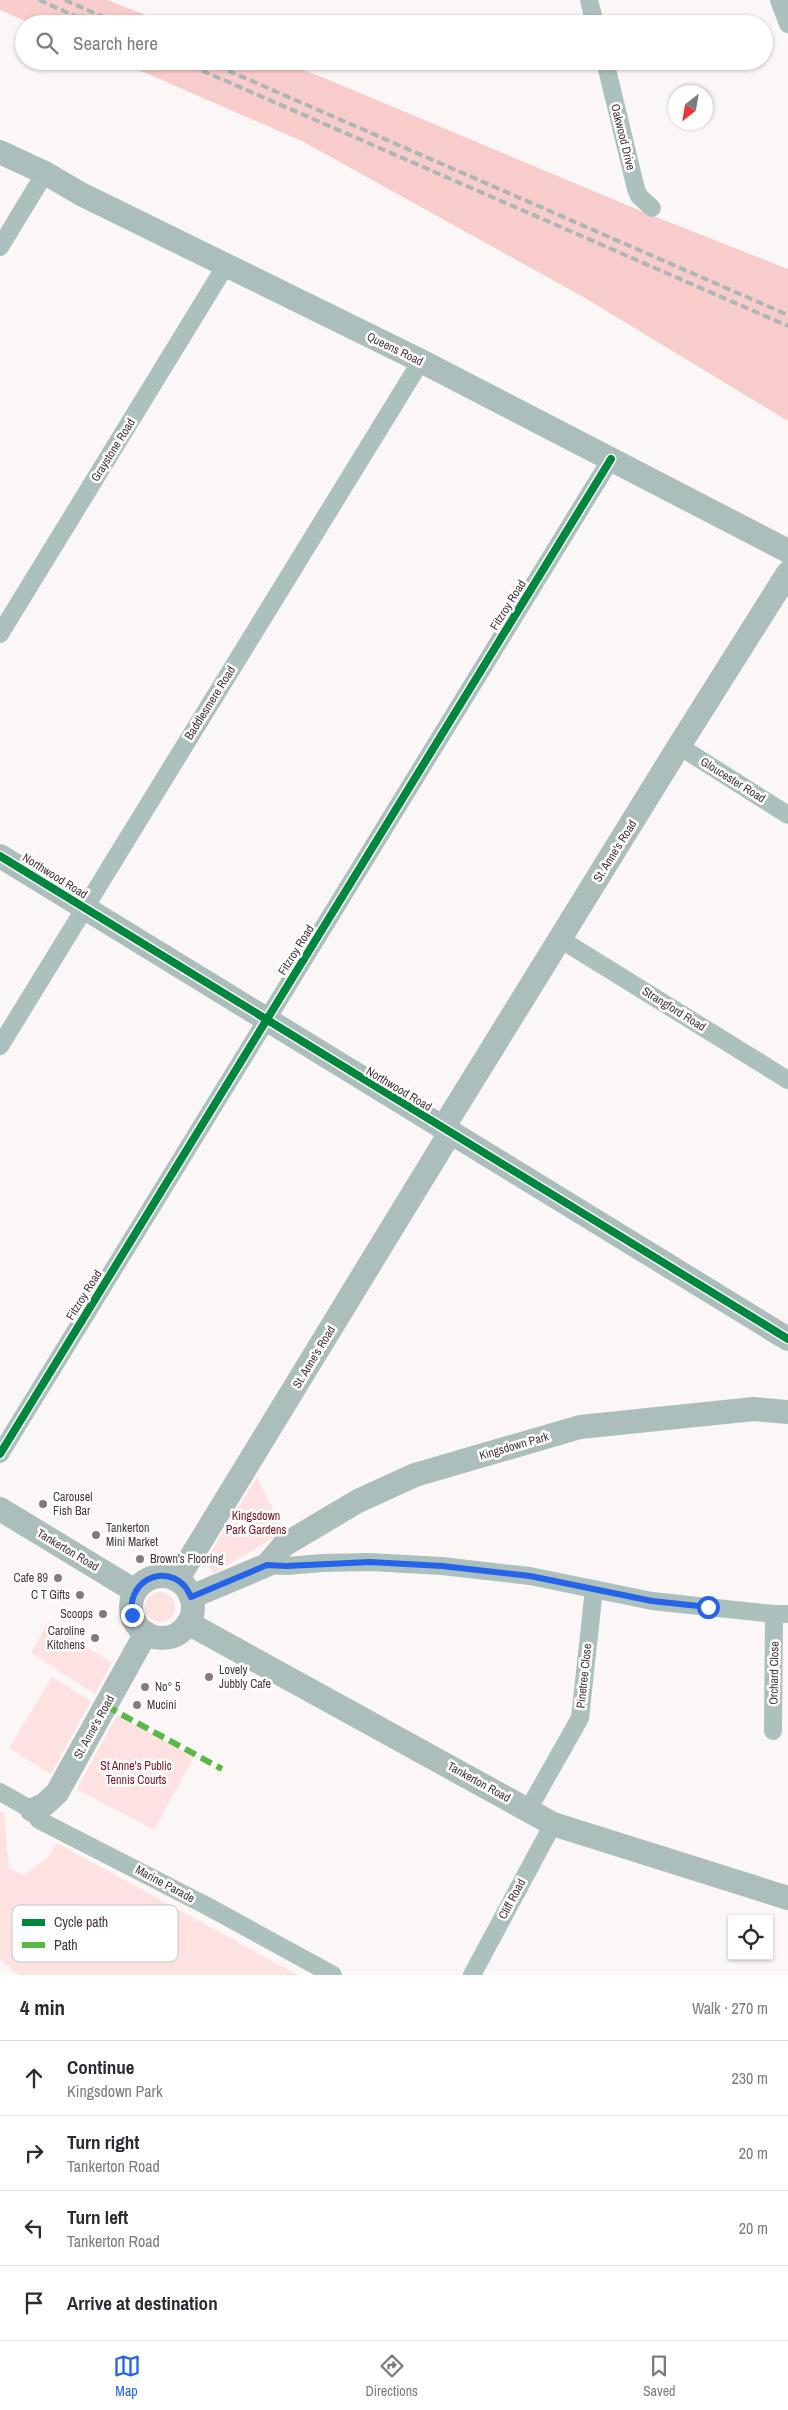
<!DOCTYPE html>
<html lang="en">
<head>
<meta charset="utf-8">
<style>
  body { margin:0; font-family:"Archivo Narrow",sans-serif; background:#f2f2f3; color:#2b2b33 }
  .controls { position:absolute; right:15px; bottom:15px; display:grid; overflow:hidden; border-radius:0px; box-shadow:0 1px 4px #0004 }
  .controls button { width:45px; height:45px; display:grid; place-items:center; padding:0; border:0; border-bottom:1px solid #e1e1e2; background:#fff; color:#2b2b33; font:25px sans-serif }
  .compass { position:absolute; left:668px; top:85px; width:45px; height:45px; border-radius:50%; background:#fff; box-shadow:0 1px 4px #0004; rotate:211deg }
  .stop { position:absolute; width:15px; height:15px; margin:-11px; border:4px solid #2563eb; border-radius:50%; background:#fff }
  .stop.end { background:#2563eb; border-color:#fff; box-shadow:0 1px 5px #0008 }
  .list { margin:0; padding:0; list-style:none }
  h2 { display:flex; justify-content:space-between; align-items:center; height:65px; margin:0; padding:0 20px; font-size:21px }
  h2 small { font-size:16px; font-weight:400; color:#7c7c81 }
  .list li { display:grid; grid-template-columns:32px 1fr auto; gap:15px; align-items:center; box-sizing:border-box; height:75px; padding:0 20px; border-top:1px solid #e1e1e2 }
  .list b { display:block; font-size:19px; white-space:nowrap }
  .list p { margin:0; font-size:16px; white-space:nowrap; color:#7c7c81 }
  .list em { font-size:16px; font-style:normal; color:#7c7c81 }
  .icon { flex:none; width:28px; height:28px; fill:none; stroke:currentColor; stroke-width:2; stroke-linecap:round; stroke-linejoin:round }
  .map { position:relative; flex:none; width:788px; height:1975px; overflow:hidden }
  .search { position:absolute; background:#fff; box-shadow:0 1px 4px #0004; left:15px; right:15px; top:15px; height:55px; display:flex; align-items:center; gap:12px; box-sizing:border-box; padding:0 18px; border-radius:28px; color:#7c7c81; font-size:19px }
  .sheet { height:365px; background:#fff }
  nav { display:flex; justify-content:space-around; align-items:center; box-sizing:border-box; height:70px; border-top:1px solid #e1e1e2; background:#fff; font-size:14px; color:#7c7c81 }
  nav a { display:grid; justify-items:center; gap:2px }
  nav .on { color:#2563eb }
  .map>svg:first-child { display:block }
</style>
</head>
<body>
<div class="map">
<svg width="788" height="1975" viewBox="0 0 788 1975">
  <rect width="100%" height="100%" fill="#fcf7f7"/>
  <g fill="#fde2e1">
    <path d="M257,1477L284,1532L214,1573L204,1563Z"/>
    <circle cx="160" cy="1607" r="15"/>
    <path d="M48,1622L112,1663L95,1694L31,1653Z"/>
    <path d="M52,1677L91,1701L51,1774L9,1748Z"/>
    <path d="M117,1715L194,1757L154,1830L77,1789Z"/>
    <path d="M0,1811L4,1813L9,1868L24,1875L48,1857L57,1843L298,1975H19L0,1960Z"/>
  </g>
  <g fill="#f8ccca">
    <path d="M0,0H107L169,24H32L0,10Z"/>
    <path d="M118,61H276L317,75L641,211L788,269V421L585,298L302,141Z"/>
  </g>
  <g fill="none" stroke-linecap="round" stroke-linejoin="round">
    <g stroke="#acc0bd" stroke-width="18">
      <path d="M589,0L595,24"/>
      <path d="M779,0L788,24"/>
      <path d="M605,61L636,189L639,196L652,208"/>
      <path d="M0,247L45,173"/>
      <path d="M0,634L226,265"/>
      <path d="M679,746L788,815"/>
      <path d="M560,939L788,1080"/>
      <path d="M0,1046L421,361"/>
      <path d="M0,1454L611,459"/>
      <path d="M267,1565L286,1566L323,1563L370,1562L442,1566L530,1576L652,1601L774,1614H788"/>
      <path d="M773,1731L774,1614"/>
      <path d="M0,1792L32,1810L39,1820L207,1906L333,1975"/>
      <path d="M528,1810L580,1718L594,1589"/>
      <path d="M472,1975L553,1824"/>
    </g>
    <g stroke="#acbebc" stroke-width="24">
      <path d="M0,152L45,173L81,194L421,361L788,551"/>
      <path d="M0,856L788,1339"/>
      <path d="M443,1128L679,746L788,573"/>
      <path d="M0,1509L135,1591"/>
      <circle cx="162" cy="1607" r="31"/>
      <path d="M177,1580L450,1133"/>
      <path d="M191,1597L267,1565L284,1545L358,1501L415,1475L580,1427L754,1409L788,1412"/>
      <path d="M188,1623L553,1824L788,1898"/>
      <path d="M32,1810L44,1805L57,1793L146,1633"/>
    </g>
    <g stroke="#adb6b6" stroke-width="4" stroke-dasharray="8 4" stroke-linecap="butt">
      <path d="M39,0L93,24"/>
      <path d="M65,0L119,24"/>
      <path d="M180,61L788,326"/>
      <path d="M206,61L788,315"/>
    </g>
    <path stroke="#58b947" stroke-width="6" stroke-dasharray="12 6" stroke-linecap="butt" d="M106,1706L222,1769"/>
    <g stroke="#fff" stroke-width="11">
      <g id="cycleway">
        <path d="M0,856L788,1339"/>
        <path d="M0,1454L611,459"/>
      </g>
    </g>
    <use href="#cycleway" stroke="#00873e" stroke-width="8"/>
  </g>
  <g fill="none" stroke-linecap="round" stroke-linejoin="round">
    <path stroke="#2563eb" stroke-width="6" d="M132,1615C126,1575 176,1560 191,1597L267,1565L286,1566L370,1562L442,1566L530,1576L652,1601L708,1607"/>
  </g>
  <g fill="#867b7a" stroke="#fff" stroke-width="2">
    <circle cx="43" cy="1504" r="5"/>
    <circle cx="96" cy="1535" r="5"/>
    <circle cx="140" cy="1559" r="5"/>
    <circle cx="58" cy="1578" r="5"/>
    <circle cx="80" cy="1595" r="5"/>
    <circle cx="103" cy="1614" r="5"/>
    <circle cx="95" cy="1638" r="5"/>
    <circle cx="209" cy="1677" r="5"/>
    <circle cx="145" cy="1687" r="5"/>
    <circle cx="137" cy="1705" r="5"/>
  </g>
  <g text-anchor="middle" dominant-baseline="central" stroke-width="5" stroke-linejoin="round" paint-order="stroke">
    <g font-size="12" fill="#463837" stroke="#fff">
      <text transform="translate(623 137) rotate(76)">Oakwood Drive</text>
      <text transform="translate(395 349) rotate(26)">Queens Road</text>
      <text transform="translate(113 450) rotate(-58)">Graystone Road</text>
      <text transform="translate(508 605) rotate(-58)">Fitzroy Road</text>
      <text transform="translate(210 703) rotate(-58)">Baddlesmere Road</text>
      <text transform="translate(733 780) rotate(32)">Gloucester Road</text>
      <text transform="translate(615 851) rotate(-58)">St. Anne's Road</text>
      <text transform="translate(55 876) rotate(32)">Northwood Road</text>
      <text transform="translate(296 950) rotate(-58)">Fitzroy Road</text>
      <text transform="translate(674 1009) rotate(32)">Strangford Road</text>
      <text transform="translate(399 1089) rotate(31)">Northwood Road</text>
      <text transform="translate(84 1295) rotate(-58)">Fitzroy Road</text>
      <text transform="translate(314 1357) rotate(-59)">St. Anne's Road</text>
      <text transform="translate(514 1446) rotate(-16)">Kingsdown Park</text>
      <text transform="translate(68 1550) rotate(31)">Tankerton Road</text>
      <text transform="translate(774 1673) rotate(-89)">Orchard Close</text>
      <text transform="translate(584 1676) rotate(-84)">Pinetree Close</text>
      <text transform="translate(94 1727) rotate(-61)">St. Anne's Road</text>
      <text transform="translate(479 1782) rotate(29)">Tankerton Road</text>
      <text transform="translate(165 1884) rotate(28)">Marine Parade</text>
      <text transform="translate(512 1899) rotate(-62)">Cliff Road</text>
    </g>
    <g font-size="12" fill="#463837" stroke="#fff" text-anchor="start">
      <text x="53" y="1497">Carousel<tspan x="53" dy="14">Fish Bar</tspan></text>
      <text x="106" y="1528">Tankerton<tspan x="106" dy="14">Mini Market</tspan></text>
      <text x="150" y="1559">Brown's Flooring</text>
      <text x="48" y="1578" text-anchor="end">Cafe 89</text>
      <text x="70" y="1595" text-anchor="end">C T Gifts</text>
      <text x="93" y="1614" text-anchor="end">Scoops</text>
      <text x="85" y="1631" text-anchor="end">Caroline<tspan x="85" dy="14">Kitchens</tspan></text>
      <text x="219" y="1670">Lovely<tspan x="219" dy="14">Jubbly Cafe</tspan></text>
      <text x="155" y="1687">No° 5</text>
      <text x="147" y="1705">Mucini</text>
    </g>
    <g font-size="12" fill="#841623" stroke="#fff">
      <text x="256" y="1516">Kingsdown<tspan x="256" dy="14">Park Gardens</tspan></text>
      <text x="136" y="1766">St Anne's Public<tspan x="136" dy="14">Tennis Courts</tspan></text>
    </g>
  </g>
  <rect x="12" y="1905" width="166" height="57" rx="8" fill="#fff" stroke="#c8c3c3" stroke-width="1"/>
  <rect x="22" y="1919" width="23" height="7" fill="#00873e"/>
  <rect x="22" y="1942" width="23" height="6" fill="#58b947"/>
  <g font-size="14" fill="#463837">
    <text x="54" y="1927">Cycle path</text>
    <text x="54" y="1950">Path</text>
  </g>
</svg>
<div class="controls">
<button><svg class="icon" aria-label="locate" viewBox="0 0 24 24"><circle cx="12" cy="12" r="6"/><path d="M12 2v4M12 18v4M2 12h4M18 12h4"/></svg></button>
</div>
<svg class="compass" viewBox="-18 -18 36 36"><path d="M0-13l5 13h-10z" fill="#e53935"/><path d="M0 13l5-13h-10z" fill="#7c7c81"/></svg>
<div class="stop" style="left:708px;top:1607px"></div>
<div class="stop end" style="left:132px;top:1615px"></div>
<div class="search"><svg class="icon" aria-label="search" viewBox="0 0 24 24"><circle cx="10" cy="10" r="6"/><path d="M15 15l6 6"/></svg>Search here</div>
</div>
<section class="sheet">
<h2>4 min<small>Walk · 270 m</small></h2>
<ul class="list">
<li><svg class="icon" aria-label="ahead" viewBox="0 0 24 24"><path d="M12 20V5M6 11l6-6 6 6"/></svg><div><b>Continue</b><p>Kingsdown Park</p></div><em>230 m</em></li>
<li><svg class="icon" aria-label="right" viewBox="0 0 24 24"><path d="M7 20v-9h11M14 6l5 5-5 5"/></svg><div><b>Turn right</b><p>Tankerton Road</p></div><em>20 m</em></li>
<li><svg class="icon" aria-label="left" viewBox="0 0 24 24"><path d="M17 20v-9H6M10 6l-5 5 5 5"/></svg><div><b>Turn left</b><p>Tankerton Road</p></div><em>20 m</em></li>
<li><svg class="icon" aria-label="arrive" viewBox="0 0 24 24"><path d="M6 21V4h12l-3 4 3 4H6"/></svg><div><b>Arrive at destination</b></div></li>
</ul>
</section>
<nav>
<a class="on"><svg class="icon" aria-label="map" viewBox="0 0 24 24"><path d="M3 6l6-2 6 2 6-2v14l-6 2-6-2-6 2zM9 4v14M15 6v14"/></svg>Map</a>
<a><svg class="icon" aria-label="directions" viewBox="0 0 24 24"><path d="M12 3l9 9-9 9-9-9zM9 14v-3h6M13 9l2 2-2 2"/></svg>Directions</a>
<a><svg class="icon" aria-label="saved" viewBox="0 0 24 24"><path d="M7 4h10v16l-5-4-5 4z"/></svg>Saved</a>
</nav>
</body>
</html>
